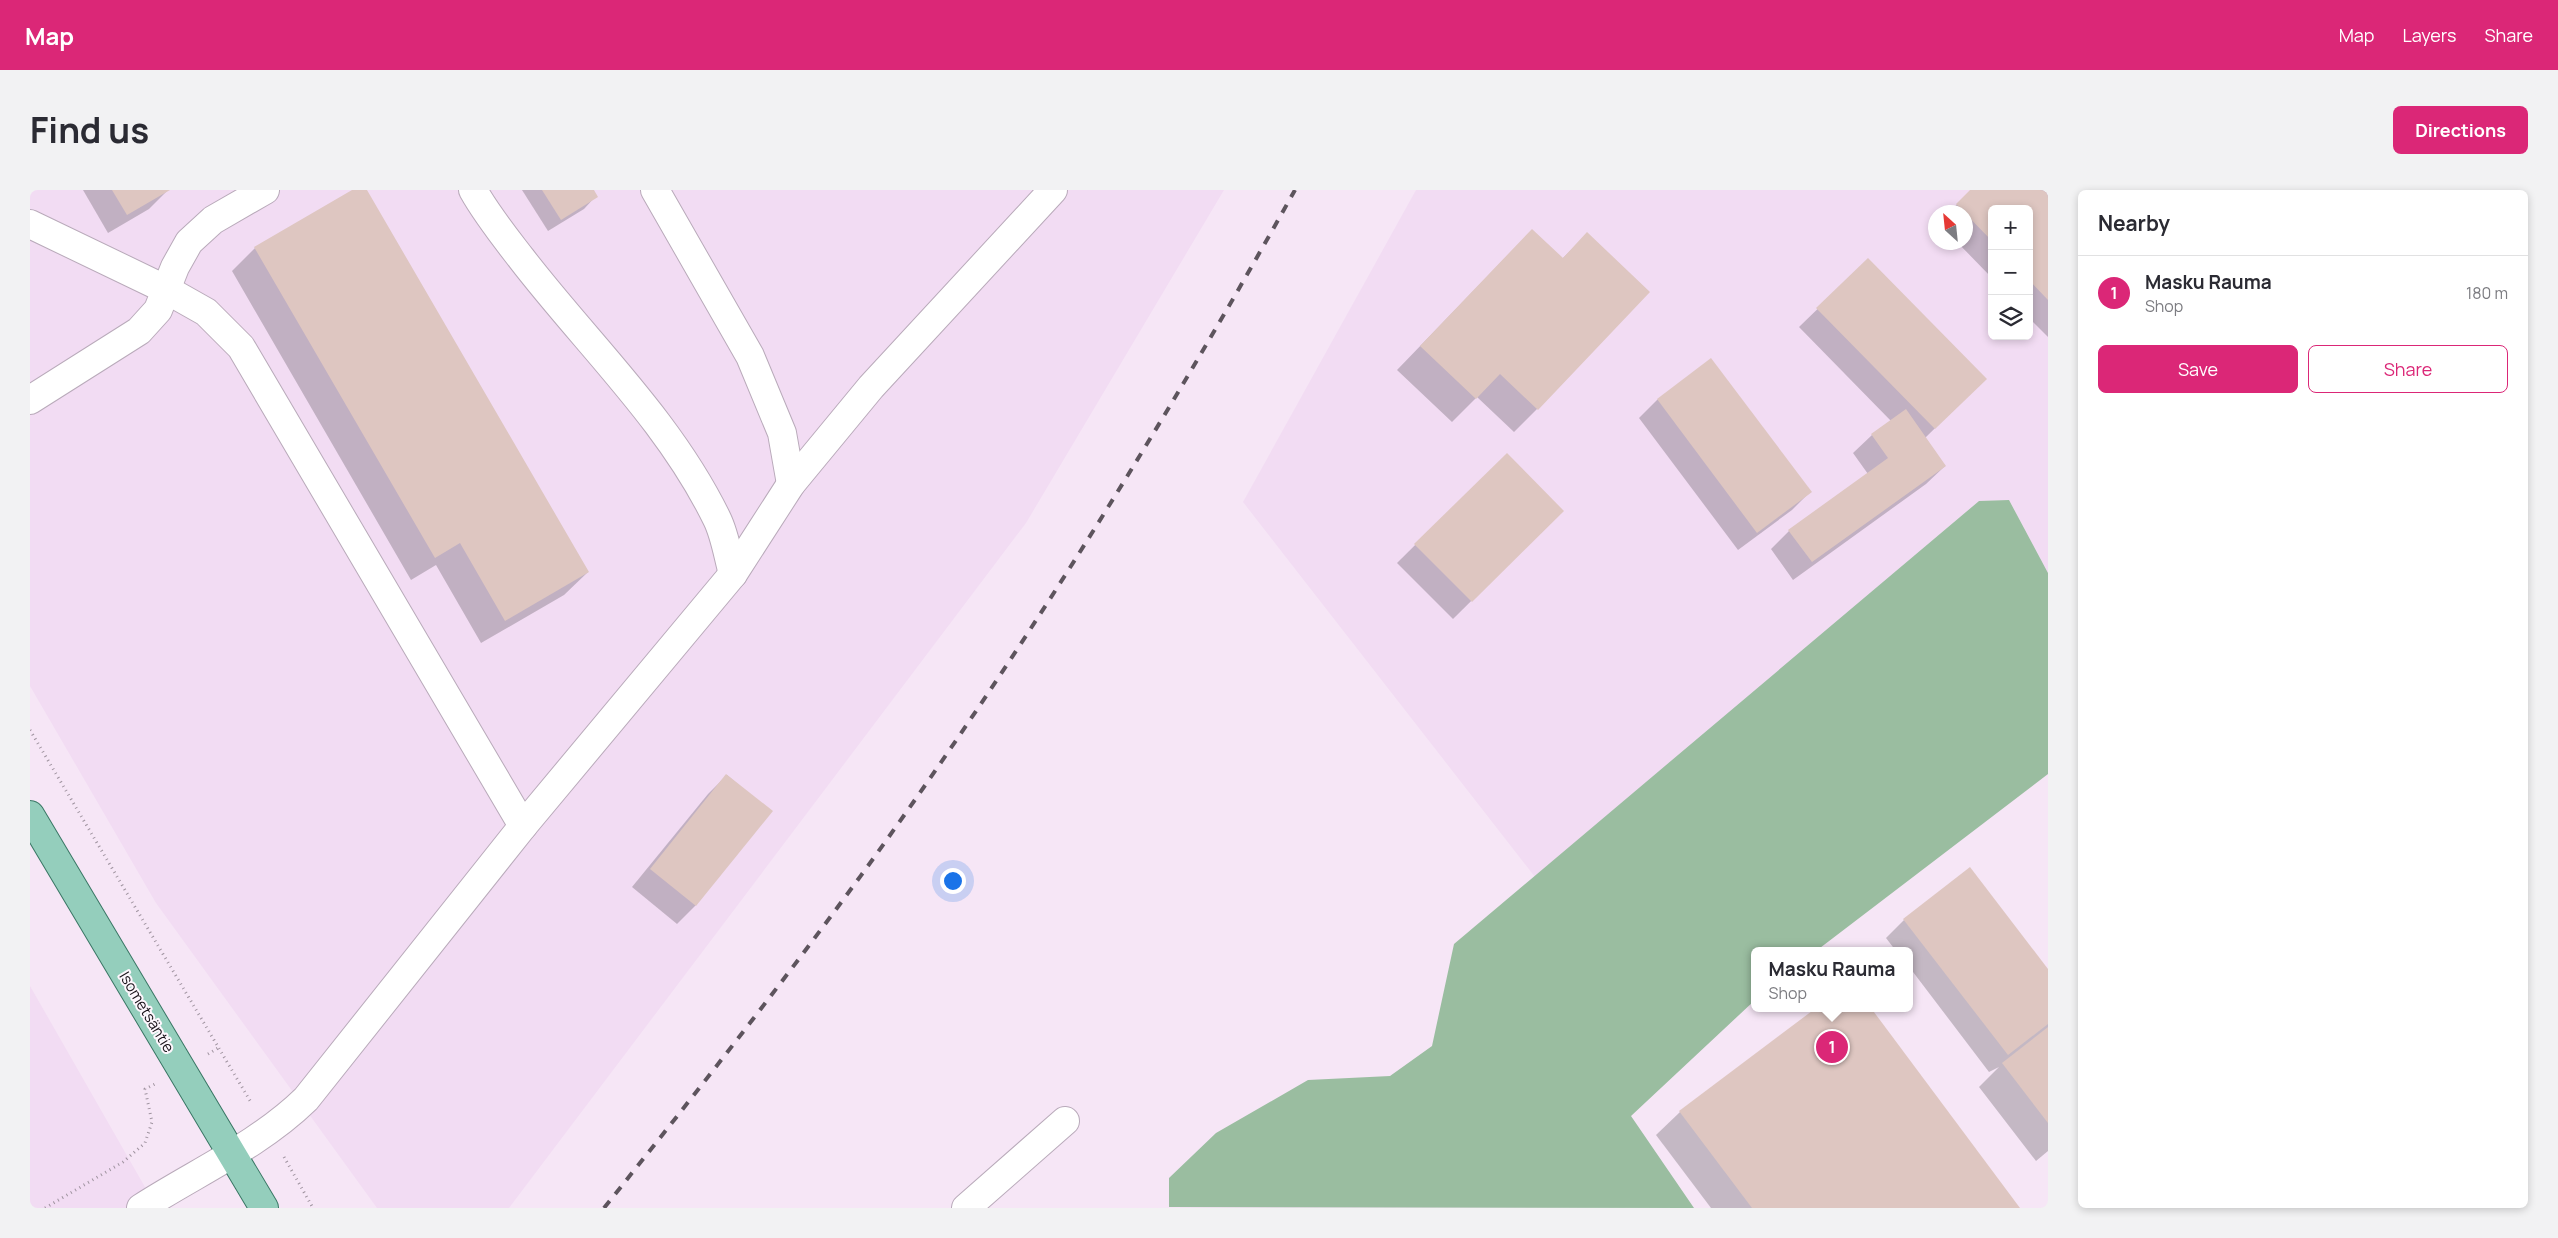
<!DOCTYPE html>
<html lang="en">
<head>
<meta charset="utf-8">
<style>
  body { margin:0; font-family:Manrope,sans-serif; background:#f2f2f3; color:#2b2b33 }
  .controls { position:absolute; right:15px; top:15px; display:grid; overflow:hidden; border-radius:8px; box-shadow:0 2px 8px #0003 }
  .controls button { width:45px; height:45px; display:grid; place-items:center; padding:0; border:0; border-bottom:1px solid #e1e1e2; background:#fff; color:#2b2b33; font:25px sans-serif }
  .compass { position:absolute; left:1898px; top:15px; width:45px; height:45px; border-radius:50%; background:#fff; box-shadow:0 2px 8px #0003; rotate:333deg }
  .you { position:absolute; left:922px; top:690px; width:18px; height:18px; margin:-12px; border:4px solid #fff; border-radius:50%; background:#1a73e8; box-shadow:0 0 0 8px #1a73e833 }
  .badge { display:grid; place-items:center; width:32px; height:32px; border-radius:50%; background:#db2777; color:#fff; font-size:16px; font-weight:700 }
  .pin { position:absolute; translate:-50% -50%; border:2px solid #fff; box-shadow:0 1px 5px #0006 }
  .popup { position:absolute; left:1721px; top:757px; width:162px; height:65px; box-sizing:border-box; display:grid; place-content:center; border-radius:8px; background:#fff; filter:drop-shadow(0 1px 4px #0005); font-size:16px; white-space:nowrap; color:#7c7c81 }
  .popup b { font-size:19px; color:#2b2b33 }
  .popup::after { content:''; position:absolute; left:50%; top:100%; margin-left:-10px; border:10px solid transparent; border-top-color:#fff }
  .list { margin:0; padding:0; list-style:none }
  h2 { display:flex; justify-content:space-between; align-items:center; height:65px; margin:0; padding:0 20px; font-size:21px }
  h2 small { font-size:16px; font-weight:400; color:#7c7c81 }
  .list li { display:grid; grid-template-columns:32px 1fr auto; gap:15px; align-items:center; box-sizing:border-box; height:75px; padding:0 20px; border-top:1px solid #e1e1e2 }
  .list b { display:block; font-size:19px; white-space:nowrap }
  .list p { margin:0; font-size:16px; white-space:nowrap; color:#7c7c81 }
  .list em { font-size:16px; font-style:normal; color:#7c7c81 }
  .actions { display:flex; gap:10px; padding:15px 20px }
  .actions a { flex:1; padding:11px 0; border:1px solid #db2777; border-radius:8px; text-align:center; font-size:18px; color:#db2777 }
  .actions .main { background:#db2777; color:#fff }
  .icon { flex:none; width:28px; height:28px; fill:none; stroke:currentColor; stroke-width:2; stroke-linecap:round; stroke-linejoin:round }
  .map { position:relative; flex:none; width:2018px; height:1018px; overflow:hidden; border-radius:8px }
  header { display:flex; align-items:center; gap:30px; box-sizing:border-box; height:70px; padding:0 25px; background:#db2777; color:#fff }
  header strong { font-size:24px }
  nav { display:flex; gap:28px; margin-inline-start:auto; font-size:18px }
  .intro { display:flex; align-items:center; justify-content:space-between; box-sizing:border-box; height:120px; padding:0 30px }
  h1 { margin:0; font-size:35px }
  .button { padding:12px 22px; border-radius:8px; background:#db2777; color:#fff; font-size:18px; font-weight:700 }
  main { display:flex; gap:30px; padding:0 30px }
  aside { flex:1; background:#fff; border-radius:8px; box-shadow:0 2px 8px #0003 }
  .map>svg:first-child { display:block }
</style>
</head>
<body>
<header>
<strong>Map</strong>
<nav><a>Map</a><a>Layers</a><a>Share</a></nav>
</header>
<div class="intro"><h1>Find us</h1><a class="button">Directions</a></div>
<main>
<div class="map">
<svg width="2018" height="1018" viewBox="0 0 2018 1018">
  <rect width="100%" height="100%" fill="#f6e6f6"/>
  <g fill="#f2dcf3" fill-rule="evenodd">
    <path d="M0,0H1194L996,333L479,1018H347L126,713L0,496Z"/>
    <path d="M1386,0H2018V383L1979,310L1949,311L1505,687L1213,312ZM1962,19H1999V146H1962ZM1906,22H1936V52H1906Z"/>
    <path d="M0,796L127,1018H0Z"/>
  </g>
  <path fill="#9abda0" d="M1979,310L2018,383V584L1786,761H1724V811L1601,926L1664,1018L1139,1017V988L1186,943L1278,890L1360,886L1402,856L1424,754L1949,311Z"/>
  <g fill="#0003">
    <path d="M53,0H137V1L119,19L78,43Z"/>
    <path d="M325,0H336L558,382L534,405L451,453L406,375L381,390L202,81L225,58Z"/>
    <path d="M492,0H562L566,6L554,19L518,41Z"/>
    <path d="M1942,0H2018V147L1999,128V19H1962V88L1927,52H1936V22H1919Z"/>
    <path d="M1557,44L1507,219L1484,242L1447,207L1422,232L1367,180L1479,64L1532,69Z"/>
    <path d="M1838,70L1955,189L1895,248L1915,276L1896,294L1763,390L1741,359L1759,341L1838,284L1823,263L1842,245L1861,231L1769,137Z"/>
    <path d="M1681,170L1780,302L1762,320L1708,360L1609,228L1627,210Z"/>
    <path d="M1477,264L1532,321L1423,429L1367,373Z"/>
    <path d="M697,585L741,622L665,716L647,734L602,697L678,604Z"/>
    <path d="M1874,730L2018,781V961L2006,971L1949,897L1969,877L1959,882L1880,778V761H1866L1856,748Z"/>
    <path d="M1788,818L1988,1018H1681L1626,945L1650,922Z"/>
  </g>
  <g fill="#dec6c1">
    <path d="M82,0H140L97,25Z"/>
    <path d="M322,0H337L559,382L475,431L430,353L405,368L224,57Z"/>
    <path d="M512,0H564L568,7L531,30Z"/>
    <path d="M1940,0H2018V110L1999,90V19H1962V51L1926,14Z"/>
    <path d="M1502,39L1533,68L1557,42L1620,102L1508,220L1470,184L1446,209L1390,156Z"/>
    <path d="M1838,68L1957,189L1905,239L1786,118Z"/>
    <path d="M1681,168L1782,302L1727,343L1627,209Z"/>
    <path d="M1876,219L1916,276L1782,372L1758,340L1858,268L1841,244Z"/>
    <path d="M1477,263L1534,321L1442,412L1384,354Z"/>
    <path d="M696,584L743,621L666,716L620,679Z"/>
    <path d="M1940,677L2018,779V834L1978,865L1873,729Z"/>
    <path d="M1786,818H1841L1990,1018H1722L1649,921Z"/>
    <path d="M2018,837V933L1972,873Z"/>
  </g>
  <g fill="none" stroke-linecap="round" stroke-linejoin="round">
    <g stroke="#b9aaba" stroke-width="30">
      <g id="minor">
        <path d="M443,0C457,25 474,46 491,68C557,154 639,230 687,329C695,345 698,366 703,384"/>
        <path d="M625,0L720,166L752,243L761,294"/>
        <path d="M0,34L137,100L176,122L211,157L493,636"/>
        <path d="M0,210L109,141L128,120L145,77L159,52L183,30L235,0"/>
        <path d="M111,1018C165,983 229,955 276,909L493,636L703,384L761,294L841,197L1023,0"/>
        <path d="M936,1018L1035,931"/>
      </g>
    </g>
    <g stroke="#3a7765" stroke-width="30">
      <path id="major" d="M0,625L234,1018"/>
    </g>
    <g stroke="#a094a0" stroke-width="3" stroke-dasharray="1 4" stroke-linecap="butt">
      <path d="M0,540L222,914"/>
      <path d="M178,864L188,858"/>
      <path d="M254,967L283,1018"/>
      <path d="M15,1018L93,972L115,953L122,932L115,899L125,894"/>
    </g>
    <use href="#minor" stroke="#fff" stroke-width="28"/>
    <use href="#major" stroke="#94cebc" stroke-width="28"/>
    <path stroke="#5d545d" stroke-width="4" stroke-dasharray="9 9" stroke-linecap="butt" d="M574,1018C663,907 751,795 835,680C992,463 1134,234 1265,0"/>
  </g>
  <g text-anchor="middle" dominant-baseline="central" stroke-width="4" stroke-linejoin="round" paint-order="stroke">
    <g font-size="15" fill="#171117" stroke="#fdf7fd">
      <text transform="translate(117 822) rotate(59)">Isometsäntie</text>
    </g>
  </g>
</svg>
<div class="controls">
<button>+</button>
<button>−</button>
<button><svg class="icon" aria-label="layers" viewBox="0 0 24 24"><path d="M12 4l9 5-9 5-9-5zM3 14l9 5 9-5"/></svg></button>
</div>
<svg class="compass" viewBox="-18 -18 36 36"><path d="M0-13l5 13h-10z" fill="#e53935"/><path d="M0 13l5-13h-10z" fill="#7c7c81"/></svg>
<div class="you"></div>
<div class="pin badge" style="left:1802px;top:857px">1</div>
<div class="popup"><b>Masku Rauma</b>Shop</div>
</div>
<aside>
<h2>Nearby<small></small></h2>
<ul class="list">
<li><span class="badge">1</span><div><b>Masku Rauma</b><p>Shop</p></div><em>180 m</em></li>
</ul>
<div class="actions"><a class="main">Save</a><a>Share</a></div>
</aside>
</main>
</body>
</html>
